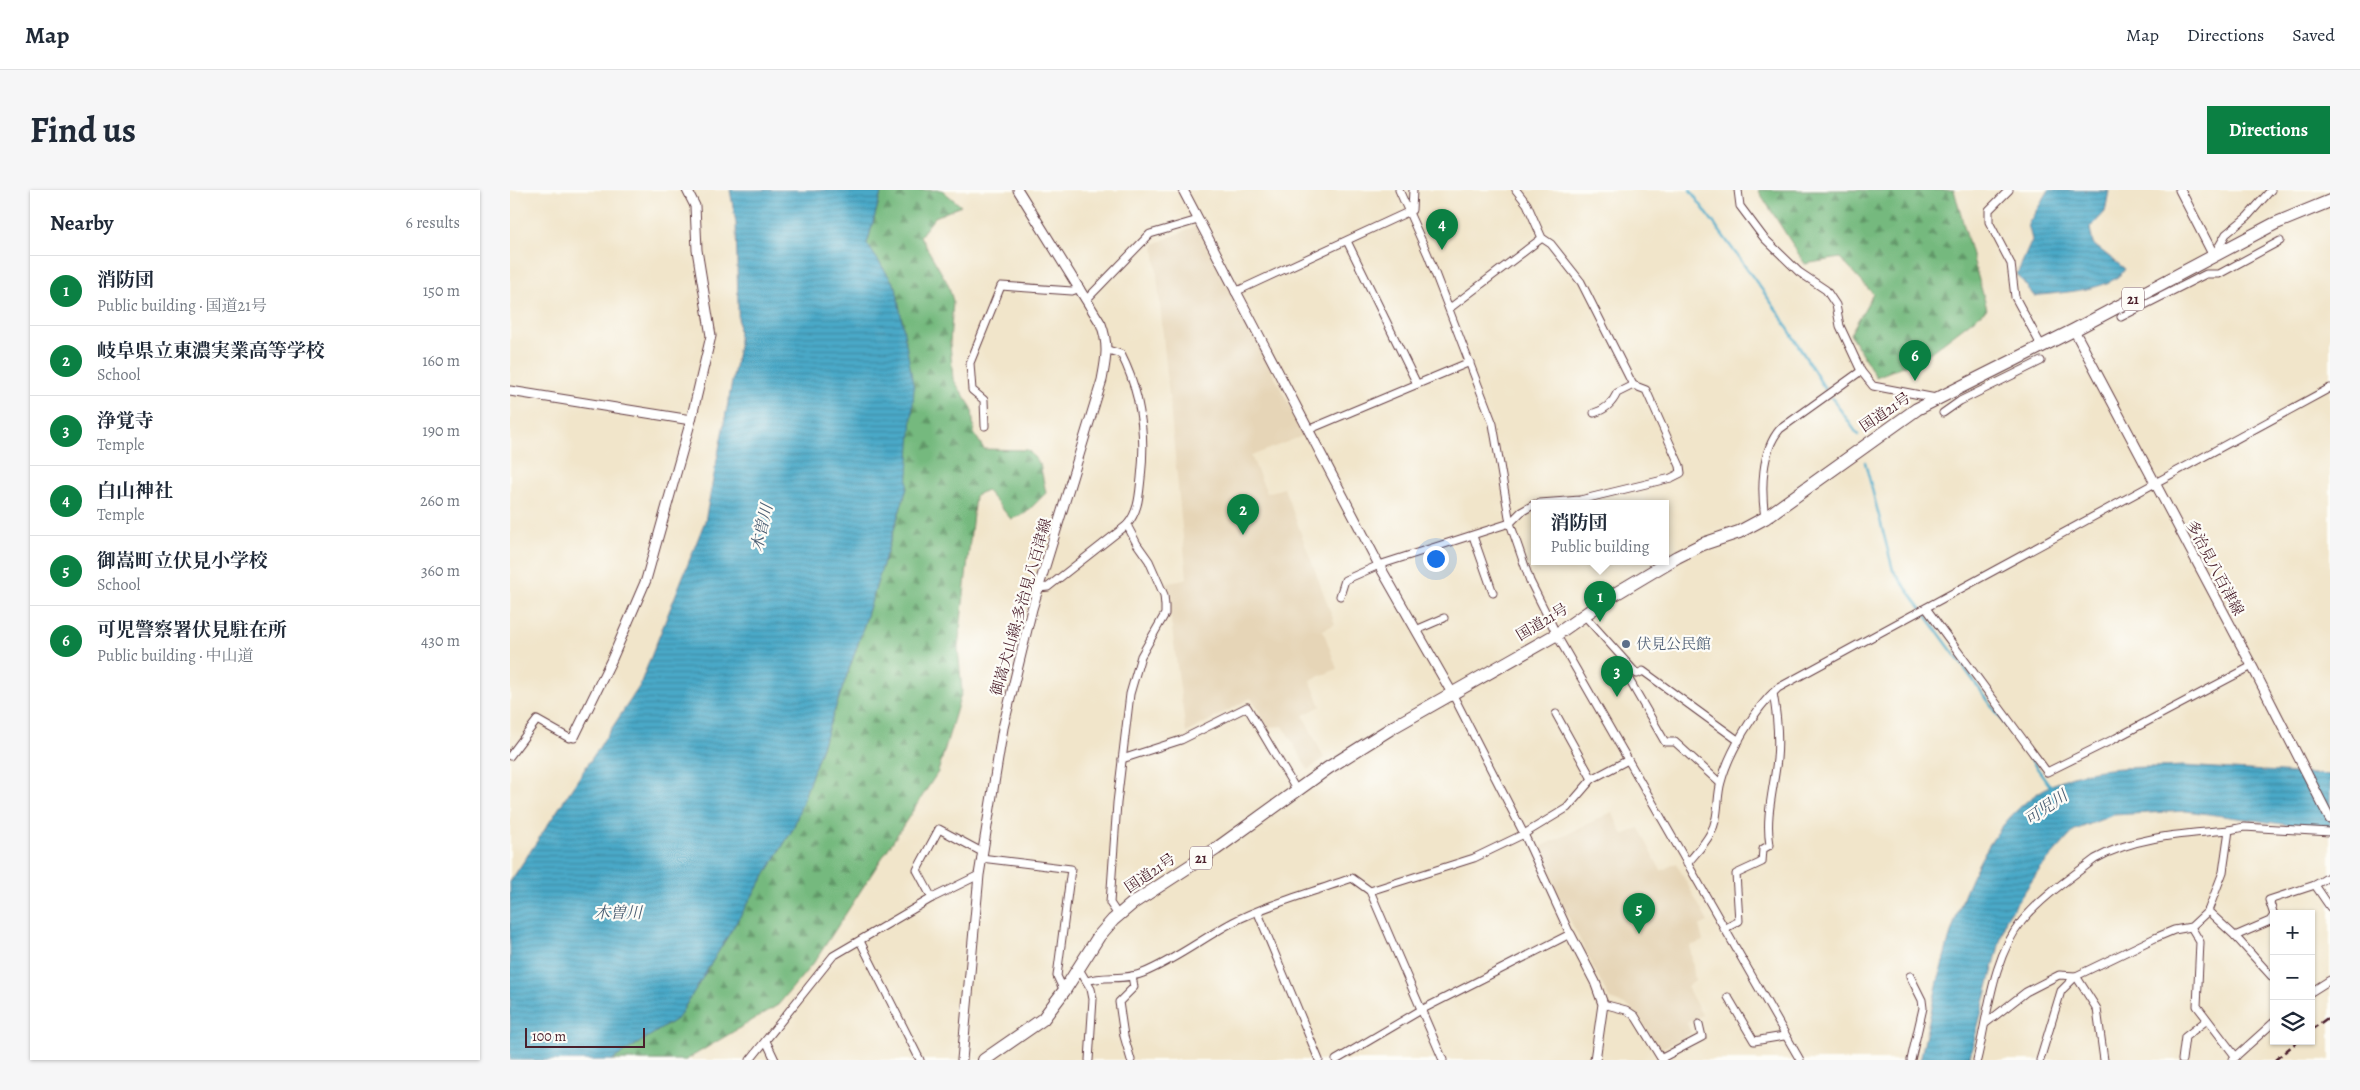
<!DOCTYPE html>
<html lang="en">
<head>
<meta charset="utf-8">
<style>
  body { margin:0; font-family:Alegreya,"Noto Serif JP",serif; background:#f6f6f7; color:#1f2937 }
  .controls { position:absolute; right:15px; bottom:15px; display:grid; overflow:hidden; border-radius:0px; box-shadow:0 1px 4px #0004 }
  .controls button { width:45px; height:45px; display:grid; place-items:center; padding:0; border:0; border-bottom:1px solid #e0e1e3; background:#fff; color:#1f2937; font:25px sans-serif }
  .scale { position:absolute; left:15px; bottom:12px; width:120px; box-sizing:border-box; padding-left:5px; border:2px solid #4a1f2b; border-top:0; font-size:14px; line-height:18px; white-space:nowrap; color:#4a1f2b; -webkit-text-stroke:4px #fdfcf7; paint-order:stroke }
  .you { position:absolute; left:925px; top:368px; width:18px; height:18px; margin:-12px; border:4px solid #fff; border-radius:50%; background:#1a73e8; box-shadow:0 0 0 8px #1a73e833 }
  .badge { display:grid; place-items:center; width:32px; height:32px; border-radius:50%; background:#0b8043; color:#fff; font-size:16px; font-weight:700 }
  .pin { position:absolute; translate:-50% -41px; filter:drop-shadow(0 1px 2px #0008) }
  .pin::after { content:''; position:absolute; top:26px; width:18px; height:15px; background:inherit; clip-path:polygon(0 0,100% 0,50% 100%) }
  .popup { position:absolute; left:1021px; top:310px; width:138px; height:65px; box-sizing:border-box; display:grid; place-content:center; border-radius:0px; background:#fff; filter:drop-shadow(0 1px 4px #0005); font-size:16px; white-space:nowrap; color:#747a83 }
  .popup b { font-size:19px; color:#1f2937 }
  .popup::after { content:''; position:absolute; left:50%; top:100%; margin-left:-10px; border:10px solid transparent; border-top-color:#fff }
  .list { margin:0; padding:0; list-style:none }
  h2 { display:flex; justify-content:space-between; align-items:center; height:65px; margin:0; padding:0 20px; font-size:21px }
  h2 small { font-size:16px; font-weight:400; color:#747a83 }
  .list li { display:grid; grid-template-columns:32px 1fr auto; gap:15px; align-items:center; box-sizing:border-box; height:70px; padding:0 20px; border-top:1px solid #e0e1e3 }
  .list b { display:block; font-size:19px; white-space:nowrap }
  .list p { margin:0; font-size:16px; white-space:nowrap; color:#747a83 }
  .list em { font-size:16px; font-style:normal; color:#747a83 }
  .icon { flex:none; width:28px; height:28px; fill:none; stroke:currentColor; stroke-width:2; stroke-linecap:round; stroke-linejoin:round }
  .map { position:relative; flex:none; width:1820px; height:870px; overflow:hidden; border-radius:0px }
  header { display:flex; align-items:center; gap:30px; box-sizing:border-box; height:70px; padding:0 25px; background:#fff; border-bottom:1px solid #e0e1e3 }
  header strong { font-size:24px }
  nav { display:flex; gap:28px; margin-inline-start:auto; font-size:18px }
  .intro { display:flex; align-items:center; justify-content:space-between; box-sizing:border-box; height:120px; padding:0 30px }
  h1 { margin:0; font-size:35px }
  .button { padding:12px 22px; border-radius:0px; background:#0b8043; color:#fff; font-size:18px; font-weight:700 }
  main { display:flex; gap:30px; padding:0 30px }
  aside { flex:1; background:#fff; border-radius:0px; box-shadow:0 1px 4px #0004 }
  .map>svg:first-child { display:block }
</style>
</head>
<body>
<header>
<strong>Map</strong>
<nav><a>Map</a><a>Directions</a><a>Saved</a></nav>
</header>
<div class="intro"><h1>Find us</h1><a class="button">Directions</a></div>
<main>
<aside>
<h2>Nearby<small>6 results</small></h2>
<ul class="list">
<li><span class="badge">1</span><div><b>消防団</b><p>Public building · 国道21号</p></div><em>150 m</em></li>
<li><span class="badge">2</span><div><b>岐阜県立東濃実業高等学校</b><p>School</p></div><em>160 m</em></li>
<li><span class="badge">3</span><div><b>浄覚寺</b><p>Temple</p></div><em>190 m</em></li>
<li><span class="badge">4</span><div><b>白山神社</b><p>Temple</p></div><em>260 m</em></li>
<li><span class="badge">5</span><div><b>御嵩町立伏見小学校</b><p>School</p></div><em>360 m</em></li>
<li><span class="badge">6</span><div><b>可児警察署伏見駐在所</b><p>Public building · 中山道</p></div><em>430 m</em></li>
</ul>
</aside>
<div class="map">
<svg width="1820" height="870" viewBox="0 0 1820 870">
  <defs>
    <pattern id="forest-firs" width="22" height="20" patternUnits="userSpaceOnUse" patternTransform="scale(1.25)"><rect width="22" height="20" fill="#74b97e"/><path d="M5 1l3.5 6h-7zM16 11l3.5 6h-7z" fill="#619667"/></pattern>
    <pattern id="water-rules" width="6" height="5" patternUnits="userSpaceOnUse" patternTransform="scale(1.25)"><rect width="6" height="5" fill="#49a9c8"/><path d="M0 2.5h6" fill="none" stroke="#3f89a3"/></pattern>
  </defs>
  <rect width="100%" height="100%" fill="#fdfcf7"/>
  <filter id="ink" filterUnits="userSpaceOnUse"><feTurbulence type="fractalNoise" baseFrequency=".02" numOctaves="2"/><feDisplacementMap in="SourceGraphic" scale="10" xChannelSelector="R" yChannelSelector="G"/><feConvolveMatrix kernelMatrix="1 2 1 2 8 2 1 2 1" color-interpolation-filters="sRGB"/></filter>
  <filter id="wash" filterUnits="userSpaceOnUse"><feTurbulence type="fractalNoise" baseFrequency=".0096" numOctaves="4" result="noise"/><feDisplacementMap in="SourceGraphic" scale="20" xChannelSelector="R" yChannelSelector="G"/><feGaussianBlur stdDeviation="1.12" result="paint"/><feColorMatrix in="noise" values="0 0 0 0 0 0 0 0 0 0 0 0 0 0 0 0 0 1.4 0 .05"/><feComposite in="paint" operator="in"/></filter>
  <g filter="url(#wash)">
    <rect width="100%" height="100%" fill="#f1e5ca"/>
    <g fill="#e6d5b7">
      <path d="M686,36L795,245L741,266L757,303L774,298L825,434L813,440L827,479L800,490L811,516L793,525L814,568L798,580L773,536L758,537L741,508L676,543L656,394L677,388L644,54Z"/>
      <path d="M1102,622L1113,645L1129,638L1151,681L1166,673L1198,732L1189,736L1193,751L1180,756L1185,791L1177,797L1192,825L1177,833L1181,843L1148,860L1131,829L1121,818L1099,808L1025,660Z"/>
    </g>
    <g fill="url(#forest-firs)" stroke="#5f6c54">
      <path d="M372,0H432L451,16L425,27L410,46L438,94L443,111L440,153L443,189L462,218L464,243L474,259L518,260L530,274L536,303L516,323L501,329L476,300L465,306L448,458L452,501L428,582L305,771L268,815L176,870H102L168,828L283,639L349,451L397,298L386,97L357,54Z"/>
      <path d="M1248,0H1444L1477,119L1413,168L1366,187L1340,144L1363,104L1330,68L1295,74Z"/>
    </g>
    <g fill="url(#water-rules)" stroke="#4a647a">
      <path d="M220,0H372L357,54L386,97L404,199L397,298L349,451L283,639L168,828L102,870H0V692L129,497L195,331L229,156L226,33Z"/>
      <path d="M1539,0L1599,1L1595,22L1580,38L1583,54L1615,79C1601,102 1548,102 1524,106L1507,84L1522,50L1518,34Z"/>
      <path d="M1673,576L1820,585V638L1809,639L1676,621L1603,625L1565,640L1530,679L1496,729L1459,870H1410C1433,775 1453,624 1560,587C1596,575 1636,578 1673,576Z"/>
    </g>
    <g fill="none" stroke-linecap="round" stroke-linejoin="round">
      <g stroke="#49a9c8" stroke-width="2.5">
        <path d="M1180,0L1268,122L1315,199"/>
        <path d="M1322,208L1348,245"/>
        <path d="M1355,272L1383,380L1543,600"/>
      </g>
    </g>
  </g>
  <g filter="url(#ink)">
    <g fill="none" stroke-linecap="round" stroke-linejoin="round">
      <g stroke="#633d43" stroke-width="9">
        <g id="street">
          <path d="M889,0L918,65L983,234L1000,333L1020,391L1050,451L1290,870"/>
          <path d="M1006,0L1017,14L1032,48L1041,54L1071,92L1123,195L1136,200L1170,276L1171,283L1161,288L1070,310L1030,313"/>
          <path d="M1228,0L1230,16L1254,48L1289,82L1316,100L1326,115L1330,136L1351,181L1363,196L1426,208"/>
          <path d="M1499,0L1479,20V32L1501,74L1505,107L1532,157"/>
          <path d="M837,51L907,194"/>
          <path d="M1704,65L1716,44L1737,27L1761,0"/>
          <path d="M725,102L898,22L902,20L903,0"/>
          <path d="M577,109L640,44L688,30"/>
          <path d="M940,118L1032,48"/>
          <path d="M1611,127L1696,84H1709L1770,51"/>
          <path d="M598,160L611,164C631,203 636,245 631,288C629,306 629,320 617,335L627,354L639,371L654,405L655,416V424L631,466L620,504L607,613L600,713L608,725"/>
          <path d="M1084,223C1095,220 1102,214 1107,203L1123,195"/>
          <path d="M1433,223L1450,211L1531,171"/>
          <path d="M475,236L474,210L462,200L460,173L491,96L562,101L570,98"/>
          <path d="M800,239L960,172"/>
          <path d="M1255,328C1251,300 1251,261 1270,239L1351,181"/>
          <path d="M963,346L983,403"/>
          <path d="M529,398L538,397L617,335"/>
          <path d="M830,406L835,390L869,375L1000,333L1011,322L1025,314"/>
          <path d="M1416,418L1537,582L1606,548L1742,476"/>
          <path d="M1074,425L1127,484L1133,481L1229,551"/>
          <path d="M906,440L934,428"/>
          <path d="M1117,474L1113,479L1155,552H1165L1210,593"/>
          <path d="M1046,524L1082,589"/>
          <path d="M0,566L27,530L59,548L64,547"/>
          <path d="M612,569L671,550L737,517L787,601"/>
          <path d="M471,668L561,679L547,786L554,801"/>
          <path d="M1177,674C1185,664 1194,655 1200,644C1210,627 1206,609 1211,592C1219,562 1245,518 1268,498L1820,198"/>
          <path d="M1805,695L1820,717"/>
          <path d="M860,701L964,668L1014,644L1057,618L1082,589L1118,570"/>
          <path d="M422,708L407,680L429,639L472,662"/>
          <path d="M1698,721L1713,682L1719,640L1734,637L1820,642"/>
          <path d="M748,723L809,870"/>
          <path d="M1681,737L1690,752L1687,816L1726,867"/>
          <path d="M1214,739L1229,731L1226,684L1252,672L1253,659L1260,655C1255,626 1264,598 1267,569C1269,547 1267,525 1263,503"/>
          <path d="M1725,746L1760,731L1764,725L1759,710L1805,695L1820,686"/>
          <path d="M350,751L410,870"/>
          <path d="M569,779L581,799L583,809L579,870"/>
          <path d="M1400,786L1412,810L1413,818L1401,870"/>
          <path d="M577,791C596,785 614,791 633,783C665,770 693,748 723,732C758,714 804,702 842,688L860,701L933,870"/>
          <path d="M1801,802L1820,790"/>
          <path d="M1218,807L1244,851L1274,846"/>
          <path d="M1093,814L1116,820L1125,826L1152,870"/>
          <path d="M1476,833L1516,802L1549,785L1566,786L1587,819L1594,870"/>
          <path d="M256,851L265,870"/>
          <path d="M1152,868L1192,847L1189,834"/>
          <path d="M1723,869L1764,832"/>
          <path d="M240,870L323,766L422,708L469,685"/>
          <path d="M621,870L614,846L609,812L624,797L622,786"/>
          <path d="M826,870L911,820L1060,744L1014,644L942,503"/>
          <path d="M1467,870C1478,825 1482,768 1512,731C1532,707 1560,688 1585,669C1626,646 1674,644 1719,640"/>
          <path d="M1530,870L1551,801L1566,786L1645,748L1664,740L1681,737L1698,721L1725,746L1764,789"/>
          <path d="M1672,870L1675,847L1697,830"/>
        </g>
      </g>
      <g stroke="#633d43" stroke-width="11">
        <g id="secondary">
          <path d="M673,0L869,375L942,503"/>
          <path d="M1670,0L1704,66"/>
          <path d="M1564,140L1742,476L1820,629"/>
          <path d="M0,201L181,230"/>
          <path d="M64,547L102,469L136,390L181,230L201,146L187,60L185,16L177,0"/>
          <path d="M1060,744L1085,792L1093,814L1085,870"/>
          <path d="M452,870L469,685L493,538L522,419L592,190C596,169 599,155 591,134L508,0"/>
        </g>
      </g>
      <g stroke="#633d43" stroke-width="14">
        <path id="highway" d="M474,870L533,829L554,801L589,746L603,730L623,713L706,659L818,578L885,536L1047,444L1100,407L1167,367L1193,354L1229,342L1255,328L1407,219L1564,140L1764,34L1820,11"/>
      </g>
      <use href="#street" stroke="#fff" stroke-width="7"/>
      <use href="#secondary" stroke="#fff" stroke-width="9"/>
      <use href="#highway" stroke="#fff" stroke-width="12"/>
      <g stroke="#4a1f2b" stroke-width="2.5" stroke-dasharray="8 4" stroke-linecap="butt">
        <path d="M1801,840L1820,826"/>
        <path d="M1765,870L1788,851"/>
      </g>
    </g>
  </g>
  <circle fill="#5c6f8a" stroke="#fdfcf7" stroke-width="2" cx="1116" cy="454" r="5"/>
  <g text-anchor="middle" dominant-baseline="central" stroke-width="4.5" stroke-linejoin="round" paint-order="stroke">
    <g fill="#fdfcf7" stroke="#806168" stroke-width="1">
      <rect x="1612" y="97.5" width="22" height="23" rx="4"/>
      <rect x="680" y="656.5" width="22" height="23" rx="4"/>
    </g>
    <g font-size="14" font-weight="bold" fill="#4a1f2b">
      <text x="1623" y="109">21</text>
      <text x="691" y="668">21</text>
    </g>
    <g font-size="15" fill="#4a1f2b" stroke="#fdfcf7">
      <text transform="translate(1375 222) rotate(-34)">国道21号</text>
      <text transform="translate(1705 378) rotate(62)">多治見八百津線</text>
      <text transform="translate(511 417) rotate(-74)">御嵩犬山線;多治見八百津線</text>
      <text transform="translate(1032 432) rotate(-31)">国道21号</text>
      <text transform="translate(640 683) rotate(-34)">国道21号</text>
    </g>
    <g font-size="15" fill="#4e5e75" stroke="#fdfcf7" text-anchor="start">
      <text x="1126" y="454">伏見公民館</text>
    </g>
    <g font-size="16" font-style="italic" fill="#4a5d72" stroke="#fdfcf7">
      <text transform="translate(252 338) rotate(-77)">木曽川</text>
      <text transform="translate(1536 618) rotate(-35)">可児川</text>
      <text x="108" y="723">木曽川</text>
    </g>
  </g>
</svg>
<div class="controls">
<button>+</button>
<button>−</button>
<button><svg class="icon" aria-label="layers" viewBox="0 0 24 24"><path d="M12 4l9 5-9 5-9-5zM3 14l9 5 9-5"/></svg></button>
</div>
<div class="scale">100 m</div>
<div class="you"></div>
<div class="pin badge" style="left:1090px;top:432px">1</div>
<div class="popup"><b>消防団</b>Public building</div>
<div class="pin badge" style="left:733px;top:345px">2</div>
<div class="pin badge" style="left:1107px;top:507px">3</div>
<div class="pin badge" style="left:932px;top:60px">4</div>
<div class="pin badge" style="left:1129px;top:744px">5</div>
<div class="pin badge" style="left:1405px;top:191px">6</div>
</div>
</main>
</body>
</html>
